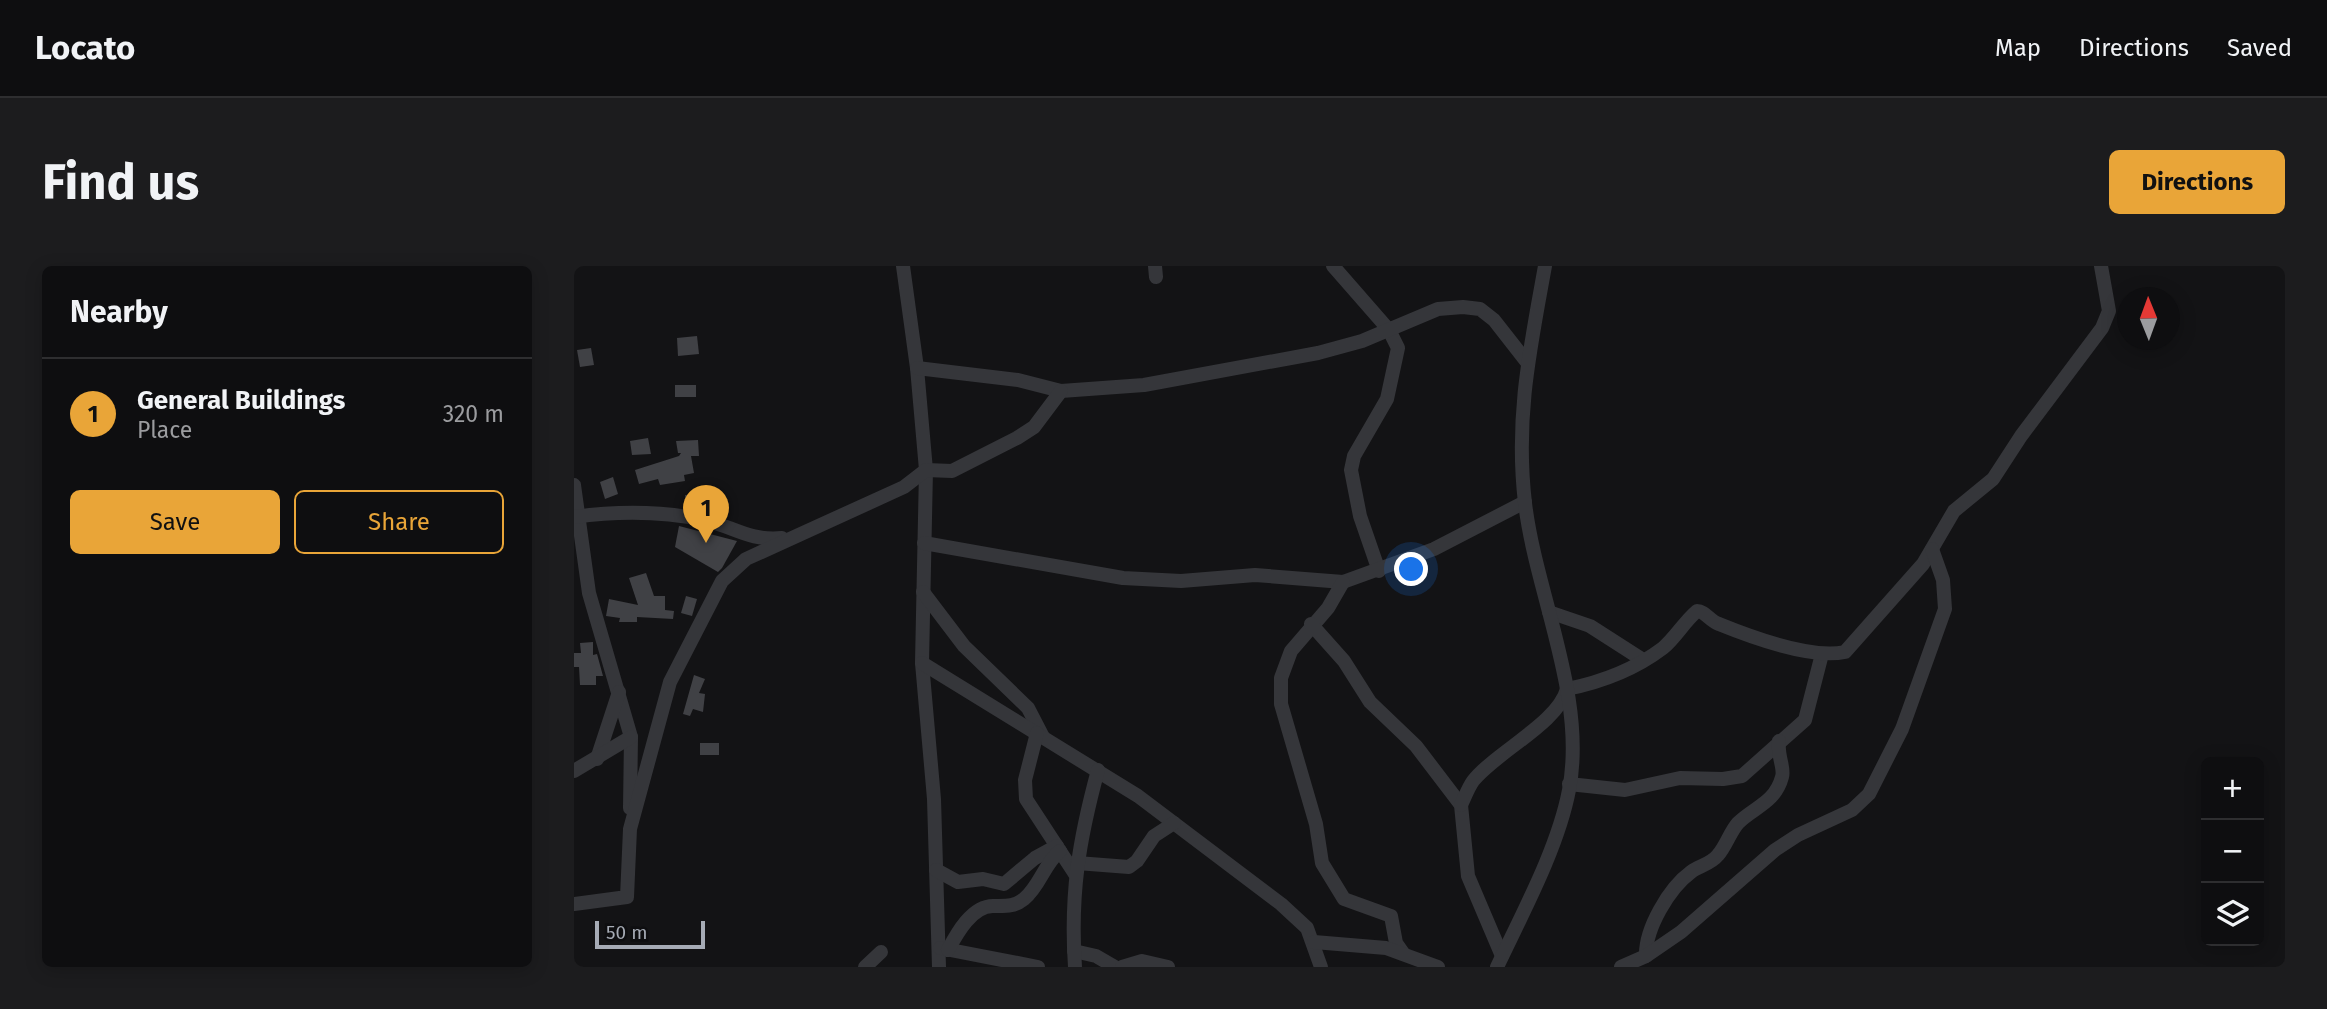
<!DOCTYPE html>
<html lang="en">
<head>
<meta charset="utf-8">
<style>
  body { margin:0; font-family:"Fira Sans",sans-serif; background:#1c1c1e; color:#f1f3f6 }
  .controls { position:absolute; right:21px; bottom:21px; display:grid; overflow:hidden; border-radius:10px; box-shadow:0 4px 18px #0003 }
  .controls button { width:63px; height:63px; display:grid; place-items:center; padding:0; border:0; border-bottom:2px solid #2e2e30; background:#0e0e10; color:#f1f3f6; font:35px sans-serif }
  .compass { position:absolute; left:1543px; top:21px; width:63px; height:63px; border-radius:50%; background:#0e0e10; box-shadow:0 4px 18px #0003; rotate:359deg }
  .scale { position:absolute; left:21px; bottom:18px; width:110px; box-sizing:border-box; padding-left:7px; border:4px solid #a6abb5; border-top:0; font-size:19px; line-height:24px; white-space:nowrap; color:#a6abb5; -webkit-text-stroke:5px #0e0e10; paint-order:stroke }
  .you { position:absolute; left:838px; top:304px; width:24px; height:24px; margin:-18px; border:5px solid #fff; border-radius:50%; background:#1a73e8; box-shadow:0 0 0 10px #1a73e833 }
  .badge { display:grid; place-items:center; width:46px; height:46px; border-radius:50%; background:#e9a538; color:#111; font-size:23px; font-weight:700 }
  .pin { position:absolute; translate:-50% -58px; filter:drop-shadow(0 2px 4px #0008) }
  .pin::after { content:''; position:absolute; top:37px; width:24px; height:21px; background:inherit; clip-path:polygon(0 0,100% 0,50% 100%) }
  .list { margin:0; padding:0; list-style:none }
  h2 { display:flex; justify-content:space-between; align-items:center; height:91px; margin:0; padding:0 28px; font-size:30px }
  h2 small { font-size:23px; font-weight:400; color:#9b9c9f }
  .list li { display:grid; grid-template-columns:46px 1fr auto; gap:21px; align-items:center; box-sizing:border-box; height:112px; padding:0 28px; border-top:2px solid #2e2e30 }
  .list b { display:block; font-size:26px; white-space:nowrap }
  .list p { margin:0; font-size:23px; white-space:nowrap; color:#9b9c9f }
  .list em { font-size:23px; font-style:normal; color:#9b9c9f }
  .actions { display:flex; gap:14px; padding:21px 28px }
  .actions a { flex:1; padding:16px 0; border:2px solid #e9a538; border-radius:10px; text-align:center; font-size:24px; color:#e9a538 }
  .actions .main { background:#e9a538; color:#111 }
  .icon { flex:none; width:38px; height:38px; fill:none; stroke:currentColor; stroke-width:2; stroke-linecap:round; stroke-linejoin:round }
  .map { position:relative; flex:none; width:1711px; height:701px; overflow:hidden; border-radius:10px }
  header { display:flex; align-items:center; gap:42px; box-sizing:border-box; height:98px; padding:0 35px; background:#0e0e10; border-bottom:2px solid #2e2e30 }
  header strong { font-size:33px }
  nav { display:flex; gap:38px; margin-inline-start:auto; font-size:24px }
  .intro { display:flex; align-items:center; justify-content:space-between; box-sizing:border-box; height:168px; padding:0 42px }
  h1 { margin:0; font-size:49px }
  .button { padding:18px 32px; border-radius:10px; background:#e9a538; color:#111; font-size:24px; font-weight:700 }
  main { display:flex; gap:42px; padding:0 42px }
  aside { flex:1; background:#0e0e10; border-radius:10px; box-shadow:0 4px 18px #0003 }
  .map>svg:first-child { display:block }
</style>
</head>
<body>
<header>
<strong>Locato</strong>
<nav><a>Map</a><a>Directions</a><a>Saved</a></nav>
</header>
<div class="intro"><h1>Find us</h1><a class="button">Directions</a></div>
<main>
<aside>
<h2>Nearby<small></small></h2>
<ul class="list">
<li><span class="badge">1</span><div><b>General Buildings</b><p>Place</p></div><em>320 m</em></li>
</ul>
<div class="actions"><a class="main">Save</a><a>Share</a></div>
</aside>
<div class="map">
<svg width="1711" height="701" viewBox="0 0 1711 701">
  <rect width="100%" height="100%" fill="#131315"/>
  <g fill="#404145">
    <path d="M123,70L125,88L104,90L103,72Z"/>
    <path d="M17,82L20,99L6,101L3,84Z"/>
    <rect x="101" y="119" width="21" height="12"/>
    <path d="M74,172L77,188L58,189L56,175Z"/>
    <path d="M124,174L125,190H117L120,207L110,209L111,215L86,219L84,213L65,218L61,204L105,190L107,187H104L102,175Z"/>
    <path d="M39,211L44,228L31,233L26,216Z"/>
    <path d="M111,229L126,230V243L111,241Z"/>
    <path d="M105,260L163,275L148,302L144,306L101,281Z"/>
    <path d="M72,307L80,330H91V344L100,345L99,353L63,351V356H45L46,352L32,350L35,333L64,339L55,312Z"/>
    <path d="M112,330L123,333L118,350L107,347Z"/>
    <path d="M19,376V389L23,388L29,410H22V419H6L5,401H0V387H7L6,377Z"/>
    <path d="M120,409L131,413L125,427L131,428L129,446L119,443L116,450L109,448Z"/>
    <rect x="126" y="477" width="19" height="12"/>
  </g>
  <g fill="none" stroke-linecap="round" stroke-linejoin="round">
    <g stroke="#35363a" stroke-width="14">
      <path d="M329,0L343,102L352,204L348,397L360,533L365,701"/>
      <path d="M581,0L582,11"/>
      <path d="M759,0L815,64L824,82L813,133L780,190L777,204L786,250L805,305"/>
      <path d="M343,102L444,114L487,125L570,119L744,87L788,75L864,43L889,41L906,43L920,54L952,95"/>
      <path d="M0,219L15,327L57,471L56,542"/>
      <path d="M0,251C44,245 87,245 130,254C161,261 174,275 208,272"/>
      <path d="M350,277L549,312L607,315L681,309L769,316L860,283L951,236"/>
      <path d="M769,316L754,342L717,385L707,412V438L742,558L748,597L770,633L817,650L822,677L829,687"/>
      <path d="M349,326L390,380L454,442L469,471"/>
      <path d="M975,346L1016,360L1069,394"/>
      <path d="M737,358L770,395L796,436L842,480L887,539L894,610L928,690"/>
      <path d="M348,397L564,530L707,638L733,662L747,701"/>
      <path d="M463,467L451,514L452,533L501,608"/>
      <path d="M23,493L45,426"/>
      <path d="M0,505L57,471"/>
      <path d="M995,518L1051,524L1106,512L1149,513L1168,510L1231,454L1248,388"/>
      <path d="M887,539C891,531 894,522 899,515C922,486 984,457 993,423C1028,416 1060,404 1089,382C1102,371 1110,356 1123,345C1131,345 1136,355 1145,358C1177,371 1237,393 1271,386L1349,298L1380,245L1419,213L1447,170L1528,62L1535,45L1527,0"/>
      <path d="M503,597L555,601L563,595L580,570L600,557"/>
      <path d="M362,604L384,616L409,613L430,618L461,592L483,580"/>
      <path d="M0,638L53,631L56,563L96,416L148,315L172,293L330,221L352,204L378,205L443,172L460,161L487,125"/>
      <path d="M740,676L812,682L864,701"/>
      <path d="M366,682L464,701"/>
      <path d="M374,684C383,667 398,640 419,640C432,640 440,641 450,633C466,620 470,598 486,585"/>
      <path d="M500,685L522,690L541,701"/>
      <path d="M1072,690C1071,663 1095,622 1117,606C1125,600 1137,598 1144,589C1152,580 1156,566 1164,557C1180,541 1201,537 1208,511C1211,502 1203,490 1205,475"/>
      <path d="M291,701L307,686"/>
      <path d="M501,701C496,628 505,574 524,504"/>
      <path d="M548,701L568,695L594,701"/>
      <path d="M923,701C948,648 984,582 995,524C1013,431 962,329 951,237C941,152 956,83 971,0"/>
      <path d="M1047,701L1072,690L1107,666L1201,584L1224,569L1278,544L1295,528L1328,463L1371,343L1369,314L1358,283"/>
    </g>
  </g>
</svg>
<div class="controls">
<button>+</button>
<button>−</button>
<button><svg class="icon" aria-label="layers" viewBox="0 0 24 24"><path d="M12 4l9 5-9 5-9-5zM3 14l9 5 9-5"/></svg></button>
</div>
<svg class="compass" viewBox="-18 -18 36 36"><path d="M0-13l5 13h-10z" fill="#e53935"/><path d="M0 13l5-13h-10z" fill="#9b9c9f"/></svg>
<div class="scale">50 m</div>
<div class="you"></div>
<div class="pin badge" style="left:132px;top:277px">1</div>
</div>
</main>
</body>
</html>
